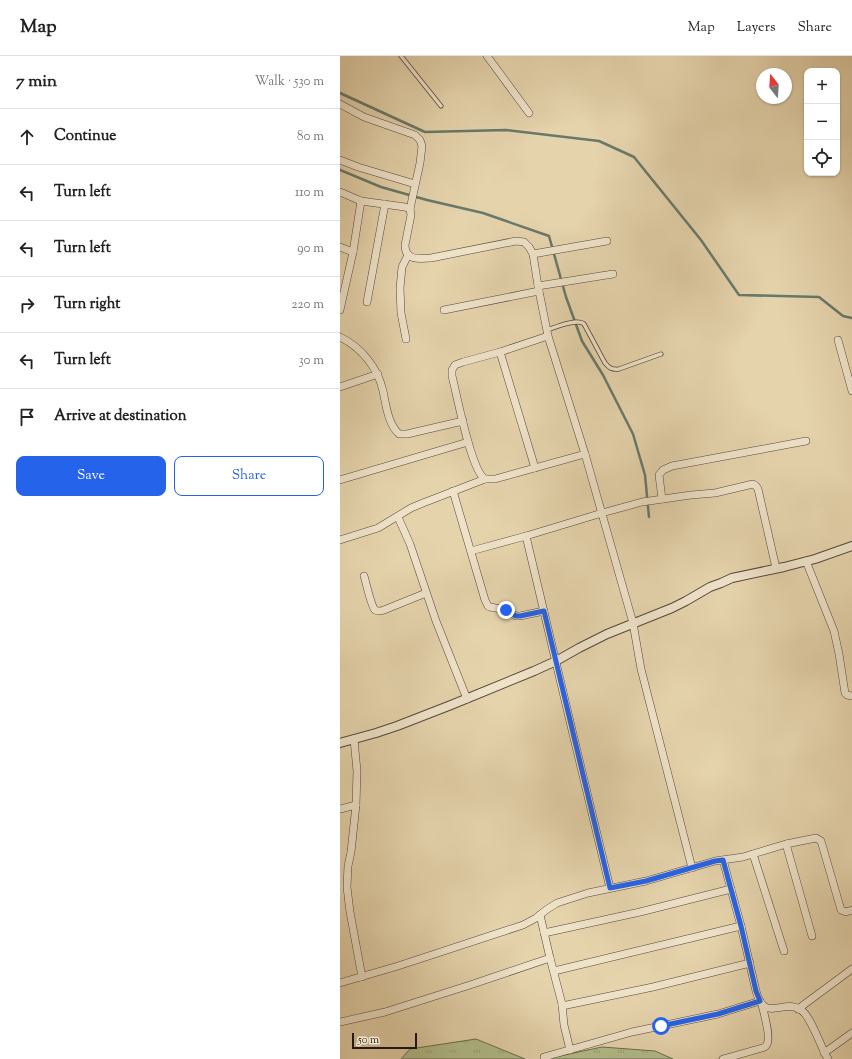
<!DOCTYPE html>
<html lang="en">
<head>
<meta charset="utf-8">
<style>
  body { margin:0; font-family:"Sorts Mill Goudy",serif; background:#f6f6f6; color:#222 }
  .controls { position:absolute; right:12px; top:12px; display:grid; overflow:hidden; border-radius:8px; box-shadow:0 1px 3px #0004 }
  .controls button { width:36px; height:36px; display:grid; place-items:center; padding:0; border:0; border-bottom:1px solid #e0e0e0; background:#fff; color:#222; font:20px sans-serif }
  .compass { position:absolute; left:416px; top:12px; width:36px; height:36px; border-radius:50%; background:#fff; box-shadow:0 1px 3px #0004; rotate:343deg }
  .scale { position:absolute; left:12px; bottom:10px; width:65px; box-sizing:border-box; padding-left:4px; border:2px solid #241a11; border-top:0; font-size:11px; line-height:14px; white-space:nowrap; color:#241a11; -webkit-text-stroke:3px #eee2c9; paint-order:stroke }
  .stop { position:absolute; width:12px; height:12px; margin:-9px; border:3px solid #2563eb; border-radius:50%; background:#fff }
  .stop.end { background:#2563eb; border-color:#fff; box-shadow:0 1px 4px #0008 }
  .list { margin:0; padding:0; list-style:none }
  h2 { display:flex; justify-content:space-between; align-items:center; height:52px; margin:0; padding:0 16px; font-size:17px }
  h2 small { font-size:13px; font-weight:400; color:#767676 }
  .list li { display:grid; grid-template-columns:26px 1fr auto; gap:12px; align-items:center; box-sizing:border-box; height:56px; padding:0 16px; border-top:1px solid #e0e0e0 }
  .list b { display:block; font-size:15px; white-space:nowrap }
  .list em { font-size:13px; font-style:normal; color:#767676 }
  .actions { display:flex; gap:8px; padding:12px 16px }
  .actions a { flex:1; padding:9px 0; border:1px solid #2563eb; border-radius:8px; text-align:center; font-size:14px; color:#2563eb }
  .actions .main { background:#2563eb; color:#fff }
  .icon { flex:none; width:22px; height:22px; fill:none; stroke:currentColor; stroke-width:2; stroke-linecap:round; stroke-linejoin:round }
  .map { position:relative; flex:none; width:512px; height:1003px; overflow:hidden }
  header { display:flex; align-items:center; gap:24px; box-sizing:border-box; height:56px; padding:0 20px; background:#fff; border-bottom:1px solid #e0e0e0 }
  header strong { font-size:19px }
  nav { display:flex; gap:22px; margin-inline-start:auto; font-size:14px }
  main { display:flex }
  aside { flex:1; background:#fff }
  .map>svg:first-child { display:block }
</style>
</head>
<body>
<header>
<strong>Map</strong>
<nav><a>Map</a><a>Layers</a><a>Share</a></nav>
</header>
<main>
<aside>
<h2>7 min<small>Walk · 530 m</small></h2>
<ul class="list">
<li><svg class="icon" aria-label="ahead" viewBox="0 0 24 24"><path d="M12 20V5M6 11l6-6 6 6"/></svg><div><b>Continue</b></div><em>80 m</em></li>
<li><svg class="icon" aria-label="left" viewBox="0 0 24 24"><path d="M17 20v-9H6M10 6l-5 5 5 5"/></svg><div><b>Turn left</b></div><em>110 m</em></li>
<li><svg class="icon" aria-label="left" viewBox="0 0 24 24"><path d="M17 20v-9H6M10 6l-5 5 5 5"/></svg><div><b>Turn left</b></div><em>90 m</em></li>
<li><svg class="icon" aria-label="right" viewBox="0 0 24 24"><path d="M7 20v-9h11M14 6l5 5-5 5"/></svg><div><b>Turn right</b></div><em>220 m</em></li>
<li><svg class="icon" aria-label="left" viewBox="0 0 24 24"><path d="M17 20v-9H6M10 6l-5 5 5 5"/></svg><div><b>Turn left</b></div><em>30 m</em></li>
<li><svg class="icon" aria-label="arrive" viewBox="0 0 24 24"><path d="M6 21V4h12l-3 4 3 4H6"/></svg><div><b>Arrive at destination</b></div></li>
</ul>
<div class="actions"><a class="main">Save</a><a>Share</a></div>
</aside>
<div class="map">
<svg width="512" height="1003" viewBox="0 0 512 1003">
  <defs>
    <pattern id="grass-tufts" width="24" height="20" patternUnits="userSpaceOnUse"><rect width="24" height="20" fill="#b2bd8b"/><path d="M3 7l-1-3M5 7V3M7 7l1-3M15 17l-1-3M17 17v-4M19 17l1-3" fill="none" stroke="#99a277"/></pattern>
  </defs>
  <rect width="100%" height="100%" fill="#e5d3ac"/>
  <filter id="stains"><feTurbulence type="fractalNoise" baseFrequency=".005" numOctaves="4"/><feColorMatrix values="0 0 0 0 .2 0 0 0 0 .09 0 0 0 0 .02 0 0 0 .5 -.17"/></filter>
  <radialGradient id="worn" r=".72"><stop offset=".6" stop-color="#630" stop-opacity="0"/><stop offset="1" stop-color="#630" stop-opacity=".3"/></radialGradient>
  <g fill="url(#grass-tufts)" stroke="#6b6c4e">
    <path d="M136,983L185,1003H61L70,993Z"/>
    <path d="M262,991L315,995L333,1003H206Z"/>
  </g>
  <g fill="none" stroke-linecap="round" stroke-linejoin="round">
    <g stroke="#68796b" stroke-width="2.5">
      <path d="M0,37L85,76L166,74L259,85L294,101L361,184L399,239L479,241L503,260L512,262"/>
      <path d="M0,114L41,131L87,144L143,157L209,180L226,241L242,285L263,319L293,378L305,419L309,461"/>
    </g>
    <g stroke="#544838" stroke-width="5">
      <g id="service">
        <path d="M61,0L101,50"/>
        <path d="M207,274C216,271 237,262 244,268L265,307C269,312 272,314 279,313L321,298"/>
      </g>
    </g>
    <g stroke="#544838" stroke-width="8">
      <g id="minor">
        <path d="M147,0L189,57"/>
        <path d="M0,48L24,61L75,79L80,84L82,90L80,107L70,153L71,159L65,189C65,205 80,203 91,202L176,185L184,186L189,191L193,198L198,230L208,280L245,398L293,567L301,613L352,812"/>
        <path d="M0,104L18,111L75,128"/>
        <path d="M0,136L21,145L65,151L70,153"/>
        <path d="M0,191L13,196"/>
        <path d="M193,198L267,185"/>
        <path d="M198,230L273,218"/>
        <path d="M27,246L45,148"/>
        <path d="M0,254L13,196L21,145"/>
        <path d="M104,254L199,235"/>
        <path d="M208,280L160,296L123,306L115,309L112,314V320C117,339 131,415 145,423H155L245,398"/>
        <path d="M0,281C21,291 38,312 43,335C46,349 48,368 59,378H67L123,365"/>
        <path d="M66,283L61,257L60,232L62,211L68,199"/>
        <path d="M498,284L512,335"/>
        <path d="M160,296L195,412"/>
        <path d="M0,331L38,318"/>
        <path d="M0,424L128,386"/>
        <path d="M113,435L145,544L148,550L150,551L166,554L176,560H180L204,555"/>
        <path d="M322,443L319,419L323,414L332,410L466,385"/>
        <path d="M58,461L70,488L96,565L127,643"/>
        <path d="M186,480L232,674L270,832"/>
        <path d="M0,484L38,472L71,452L83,447L145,423"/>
        <path d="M131,495L186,480L262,457L302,446L351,439L375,437L413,428L416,430L418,433L436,512"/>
        <path d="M466,505L494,575L499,598L505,637L507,639L512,640"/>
        <path d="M24,520C26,526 31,550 35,554C38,556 41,555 44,554L86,537"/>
        <path d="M14,683L17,715L16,749L11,796L8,810L7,831L10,856L22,921"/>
        <path d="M0,753L16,749"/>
        <path d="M446,788L472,880"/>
        <path d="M413,798L444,895"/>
        <path d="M383,804L401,870L416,935C425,968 442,942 461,954C471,960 481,992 488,1003"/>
        <path d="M200,859L210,902L222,948L224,969L230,994"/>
        <path d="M204,877L300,856L391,833"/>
        <path d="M214,915L401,870"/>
        <path d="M0,927L58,910L183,869L196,862L206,854L217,847L248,837L306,825L375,805L403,801L446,788L476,782L481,785L501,854L506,856L512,854"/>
        <path d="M222,950L313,931L410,907"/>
        <path d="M458,953L512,913"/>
        <path d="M0,966L45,956L130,929L210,902"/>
        <path d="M484,997L512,977"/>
        <path d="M204,1001L292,976L378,958L420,945"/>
        <path d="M383,1003L422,992C425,991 426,991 427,988C431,982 424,957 422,949"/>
      </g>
    </g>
    <g stroke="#544838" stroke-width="10">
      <path id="tertiary" d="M0,687L36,677L57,670L111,649L194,615L216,605L239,592L267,578L332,552L346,545L370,531L381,527L392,522L444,511L475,503L512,490"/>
    </g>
    <use href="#service" stroke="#eee2c9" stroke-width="3.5"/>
    <use href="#minor" stroke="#eee2c9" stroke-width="7"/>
    <use href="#tertiary" stroke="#eee2c9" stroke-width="8"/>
  </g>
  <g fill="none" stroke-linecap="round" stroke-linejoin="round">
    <path stroke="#2563eb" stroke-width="5" d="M166,554L176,560H180L204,555L270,832L306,825L375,805L383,804L401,870L416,935L420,945L378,958L321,970"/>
  </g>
  <rect width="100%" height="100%" filter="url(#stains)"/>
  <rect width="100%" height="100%" fill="url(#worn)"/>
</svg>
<div class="controls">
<button>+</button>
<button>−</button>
<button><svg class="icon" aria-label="locate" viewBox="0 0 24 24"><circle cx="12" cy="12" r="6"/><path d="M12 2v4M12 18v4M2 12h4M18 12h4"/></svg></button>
</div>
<svg class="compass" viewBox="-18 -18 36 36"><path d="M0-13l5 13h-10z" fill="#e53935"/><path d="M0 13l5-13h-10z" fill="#767676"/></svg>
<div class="scale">50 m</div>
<div class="stop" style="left:321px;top:970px"></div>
<div class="stop end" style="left:166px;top:554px"></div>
</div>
</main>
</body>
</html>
